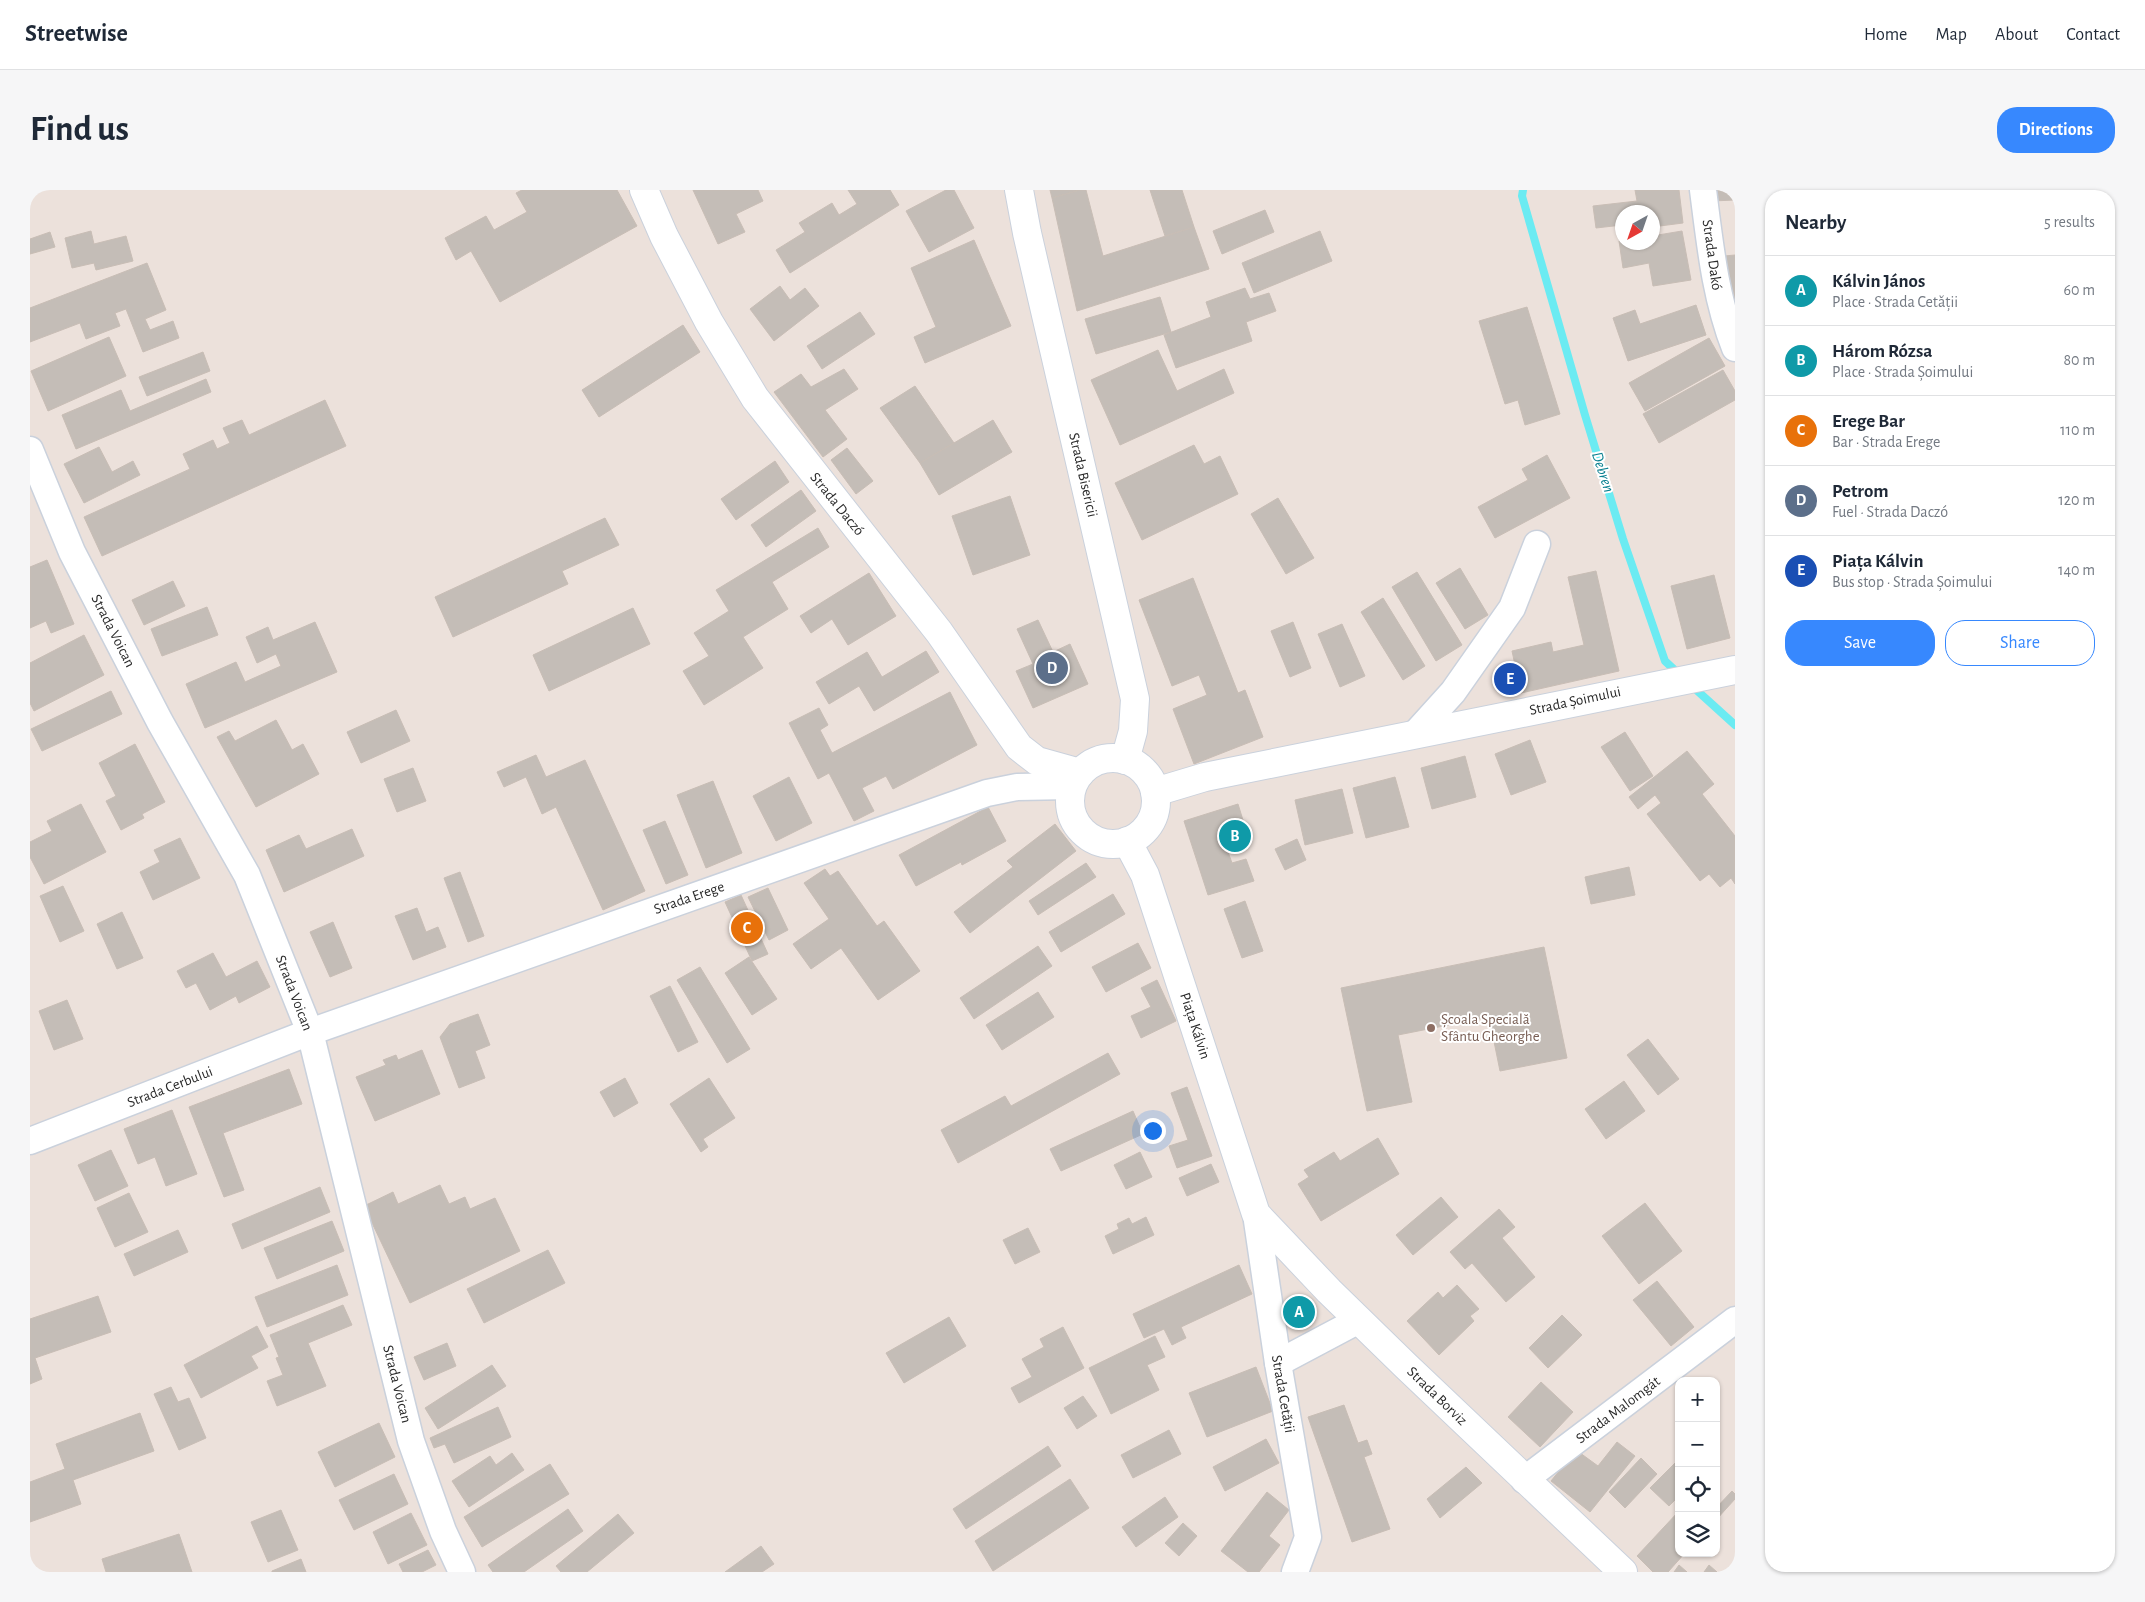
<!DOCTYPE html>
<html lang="en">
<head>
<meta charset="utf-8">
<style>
  body { margin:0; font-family:"Alegreya Sans",sans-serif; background:#f6f6f7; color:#1f2937 }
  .controls { position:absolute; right:15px; bottom:15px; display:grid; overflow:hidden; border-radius:10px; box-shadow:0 1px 4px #0004 }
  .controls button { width:45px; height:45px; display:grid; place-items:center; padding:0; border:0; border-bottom:1px solid #e0e1e3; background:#fff; color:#1f2937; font:25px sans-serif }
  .compass { position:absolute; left:1585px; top:15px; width:45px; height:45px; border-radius:50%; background:#fff; box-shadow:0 1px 4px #0004; rotate:220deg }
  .you { position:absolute; left:1122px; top:940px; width:18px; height:18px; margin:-12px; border:4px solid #fff; border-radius:50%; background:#1a73e8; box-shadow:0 0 0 8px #1a73e833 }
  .badge { display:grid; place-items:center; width:32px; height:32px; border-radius:50%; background:#3788fe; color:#fff; font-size:16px; font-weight:700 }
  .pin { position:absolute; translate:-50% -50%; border:2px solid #fff; box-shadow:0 1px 5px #0006 }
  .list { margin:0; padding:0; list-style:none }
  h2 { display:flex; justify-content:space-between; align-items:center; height:65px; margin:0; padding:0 20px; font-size:21px }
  h2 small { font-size:16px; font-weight:400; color:#747a83 }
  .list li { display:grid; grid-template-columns:32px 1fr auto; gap:15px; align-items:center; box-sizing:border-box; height:70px; padding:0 20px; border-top:1px solid #e0e1e3 }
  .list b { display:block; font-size:19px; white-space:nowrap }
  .list p { margin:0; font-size:16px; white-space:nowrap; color:#747a83 }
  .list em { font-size:16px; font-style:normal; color:#747a83 }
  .actions { display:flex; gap:10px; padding:15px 20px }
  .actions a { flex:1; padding:11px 0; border:1px solid #3788fe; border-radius:20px; text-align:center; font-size:18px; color:#3788fe }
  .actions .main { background:#3788fe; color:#fff }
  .icon { flex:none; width:28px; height:28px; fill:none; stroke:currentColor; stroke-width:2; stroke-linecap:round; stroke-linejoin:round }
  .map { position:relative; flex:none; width:1705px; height:1382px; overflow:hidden; border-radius:20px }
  header { display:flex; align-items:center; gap:30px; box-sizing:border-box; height:70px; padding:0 25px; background:#fff; border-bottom:1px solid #e0e1e3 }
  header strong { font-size:24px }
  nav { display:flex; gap:28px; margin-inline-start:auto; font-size:18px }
  .intro { display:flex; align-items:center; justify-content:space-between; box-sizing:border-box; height:120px; padding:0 30px }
  h1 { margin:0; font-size:35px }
  .button { padding:12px 22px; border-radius:20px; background:#3788fe; color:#fff; font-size:18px; font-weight:700 }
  main { display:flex; gap:30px; padding:0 30px }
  aside { flex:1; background:#fff; border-radius:20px; box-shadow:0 1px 4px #0004 }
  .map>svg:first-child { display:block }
</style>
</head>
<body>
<header>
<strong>Streetwise</strong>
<nav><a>Home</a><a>Map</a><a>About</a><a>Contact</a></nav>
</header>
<div class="intro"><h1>Find us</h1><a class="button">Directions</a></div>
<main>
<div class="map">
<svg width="1705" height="1382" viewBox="0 0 1705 1382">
  <rect width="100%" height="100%" fill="#ece1db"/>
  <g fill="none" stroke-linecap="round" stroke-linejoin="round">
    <g stroke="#6bebf2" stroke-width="8">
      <path d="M1493,0L1492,6L1555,225L1593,349L1635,471L1650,485"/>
      <path d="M1662,496L1705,535"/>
    </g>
  </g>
  <g fill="#c4bdb7" stroke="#c8bdb5">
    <path d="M492,0H587L607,36L470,112L441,61L426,70L415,48L456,26L464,40L497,22L486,3Z"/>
    <path d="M663,0H728L733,11L706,24L715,42L688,54Z"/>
    <path d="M818,0H860L869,15L760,83L746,60L775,42L769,33L802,13L809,25L827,14Z"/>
    <path d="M916,0H924L944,38L899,62L876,21Z"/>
    <path d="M1020,0H1050L1022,8Z"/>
    <path d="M1050,0H1056L1073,66L1164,37L1179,79L1047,121L1022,8Z"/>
    <path d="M1120,0H1152L1164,37L1135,46Z"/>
    <path d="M1605,0H1649L1653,33L1622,37V22H1592V35L1566,38L1563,16L1607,11Z"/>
    <path d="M1682,0H1705V10L1682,11Z"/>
    <path d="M1235,20L1244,42L1192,64L1183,41Z"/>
    <path d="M61,41L64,54L96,46L103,71L66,80L64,73L42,78L35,48Z"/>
    <path d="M1290,41L1302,71L1224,103L1212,73Z"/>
    <path d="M1652,41L1661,90L1623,96L1619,73L1593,78L1589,51L1622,52V46Z"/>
    <path d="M20,42L25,57L0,64V49Z"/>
    <path d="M944,50L981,136L895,173L884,147L906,137L881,78Z"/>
    <path d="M1705,65V127L1694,66Z"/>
    <path d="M117,73L136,120L115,129L120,140L143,131L149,148L113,162L96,119L85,123L90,136L56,149L50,133L0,152V118Z"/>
    <path d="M750,96L760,110L775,98L789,116L744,151L720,119Z"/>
    <path d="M1215,98L1220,109L1239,103L1246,121L1216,132L1222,151L1146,178L1134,145L1181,127L1176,112Z"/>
    <path d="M1130,107L1141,142L1066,164L1055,129Z"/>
    <path d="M1666,115L1676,145L1598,171L1583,128L1605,120L1610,134Z"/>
    <path d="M1497,117L1530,224L1495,235L1488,210L1475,214L1449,131Z"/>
    <path d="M830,122L845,144L792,179L777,156Z"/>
    <path d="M653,135L670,162L569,227L552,200Z"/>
    <path d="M79,147L96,186L18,221L1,181Z"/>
    <path d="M1679,148L1695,176L1615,221L1599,193Z"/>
    <path d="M1128,160L1147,201L1194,179L1204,203L1090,255L1061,190Z"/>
    <path d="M173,162L180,181L117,206L109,187Z"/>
    <path d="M814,179L828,199L795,220L817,249L793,267L744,202L771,184L781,197Z"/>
    <path d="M1693,180L1705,201V210L1629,253L1613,224Z"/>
    <path d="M176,189L181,202L46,259L32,225L91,200L100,221Z"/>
    <path d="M885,196L924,253L890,273L850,218Z"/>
    <path d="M295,210L316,256L72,366L54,327L160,279L153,264L183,250L187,259L200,253L193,238L212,230L219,245Z"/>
    <path d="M963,230L982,262L909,305L890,273Z"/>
    <path d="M1164,255L1174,274L1190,266L1208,304L1112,350L1085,293Z"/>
    <path d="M69,257L82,282L103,271L110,285L54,313L34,274Z"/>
    <path d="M817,258L843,291L826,304L801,270Z"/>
    <path d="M1517,265L1540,308L1465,348L1448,317L1498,290L1492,279Z"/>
    <path d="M745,271L759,292L706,330L691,309Z"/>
    <path d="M771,300L786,321L736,357L721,335Z"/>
    <path d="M980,306L1000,365L943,385L922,326Z"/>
    <path d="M1248,308L1284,368L1256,384L1221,324Z"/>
    <path d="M575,328L589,355L532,381L538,394L423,447L405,407Z"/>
    <path d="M788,338L799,357L742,392L758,419L713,447L733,478L674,515L653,481L679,466L664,443L699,421L686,400Z"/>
    <path d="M17,370L44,434L21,443L16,431L0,438V377Z"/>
    <path d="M1430,378L1458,425L1435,439L1406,393Z"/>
    <path d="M1566,381L1589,481L1491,503L1482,461L1521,452L1523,462L1554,455L1538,387Z"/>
    <path d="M1387,382L1432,455L1406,471L1362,397Z"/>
    <path d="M839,383L866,426L818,455L802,429L781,443L770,426Z"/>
    <path d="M1684,385L1700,448L1657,459L1641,396Z"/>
    <path d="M1163,388L1208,503L1215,500L1233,547L1164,574L1143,519L1177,505L1169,485L1142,496L1109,410Z"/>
    <path d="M143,391L155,416L114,435L102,410Z"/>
    <path d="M1353,408L1395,476L1373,490L1331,422Z"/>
    <path d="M177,417L188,445L132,466L121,439Z"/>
    <path d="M603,418L620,454L519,501L503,465Z"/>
    <path d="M1008,430L1023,462L1040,454L1058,494L1003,518L986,481L1003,474L987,439Z"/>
    <path d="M285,432L307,482L175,538L156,494L206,472L215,492L251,476L246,464L227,473L216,447L238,437L243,450Z"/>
    <path d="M1263,432L1281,478L1260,487L1241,441Z"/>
    <path d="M1312,434L1335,486L1310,497L1288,444Z"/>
    <path d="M54,445L74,485L4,521L0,513V473Z"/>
    <path d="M896,461L909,482L844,521L829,496L799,514L786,492L837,462L852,487Z"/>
    <path d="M81,501L92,524L12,561L1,539Z"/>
    <path d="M920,502L947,555L863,599L856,586L832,598L844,621L824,631L799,583L788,589L759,533L789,518L798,535L790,540L802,563Z"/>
    <path d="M366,520L380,551L331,573L317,542Z"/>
    <path d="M246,530L262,560L273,554L289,584L226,617L187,547L199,541L205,551Z"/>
    <path d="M1595,542L1623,586L1600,601L1571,557Z"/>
    <path d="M1500,550L1516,592L1481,605L1465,564Z"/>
    <path d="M105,554L135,612L112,624L114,628L91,640L76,611L86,606L69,573Z"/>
    <path d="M1657,561L1684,594L1672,604L1705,646V694L1701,688L1690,697L1679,684L1670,691L1617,624L1631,613L1625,605L1608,619L1599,607Z"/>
    <path d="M506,565L516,587L555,570L615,701L573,720L526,617L512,624L496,587L474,597L467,582Z"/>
    <path d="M1435,566L1446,607L1402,619L1391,578Z"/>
    <path d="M383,578L396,611L367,622L354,589Z"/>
    <path d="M759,587L782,633L746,651L723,606Z"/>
    <path d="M1365,587L1379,637L1336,648L1323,598Z"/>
    <path d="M683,591L712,663L676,678L647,605Z"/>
    <path d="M1312,599L1323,643L1275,655L1265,610Z"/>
    <path d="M51,614L76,662L14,694L0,667V652L22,641L17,631Z"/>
    <path d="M1208,614L1217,643L1194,651L1202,673L1216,669L1224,691L1178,705L1154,631Z"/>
    <path d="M958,617L976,651L932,675L931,672L886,696L869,665Z"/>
    <path d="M635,631L658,685L636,694L613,640Z"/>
    <path d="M1025,634L1046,661L940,743L924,722L983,677L977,671Z"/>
    <path d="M322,639L334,666L254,702L236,660L269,645L276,659Z"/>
    <path d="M150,648L170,688L123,710L110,682L130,672L124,660Z"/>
    <path d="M1267,649L1276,670L1255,680L1245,659Z"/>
    <path d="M1056,673L1066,687L1008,725L999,711Z"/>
    <path d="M1599,677L1605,705L1561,714L1555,687Z"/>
    <path d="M795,679L800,686L808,681L847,736L854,731L890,781L848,810L811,758L781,779L763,754L799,729L774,693Z"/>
    <path d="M430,682L454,746L438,752L414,688Z"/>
    <path d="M33,696L54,741L30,752L10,706Z"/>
    <path d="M738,698L758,740L739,750L718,707Z"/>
    <path d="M1083,704L1095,724L1031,762L1019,742Z"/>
    <path d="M711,705L738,764L722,771L695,712Z"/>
    <path d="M1215,711L1233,761L1212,768L1194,719Z"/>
    <path d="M387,718L396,742L408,737L416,757L383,770L365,726Z"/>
    <path d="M92,722L113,768L87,779L67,734Z"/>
    <path d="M303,732L322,778L300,787L280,742Z"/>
    <path d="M1108,753L1121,778L1076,802L1062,777Z"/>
    <path d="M1008,756L1022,776L944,829L930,808Z"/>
    <path d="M1514,757L1537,868L1470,881L1459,827L1368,845L1382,912L1337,921L1311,798Z"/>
    <path d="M183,763L196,787L227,771L240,797L209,813L206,806L180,820L166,793L156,798L147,781Z"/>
    <path d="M719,767L747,809L722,825L695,783Z"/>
    <path d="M670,777L720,859L697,873L647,790Z"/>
    <path d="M1127,790L1146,831L1111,848L1101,826L1121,817L1111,798Z"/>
    <path d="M640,796L668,852L648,862L620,806Z"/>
    <path d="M1008,802L1024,827L972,860L956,835Z"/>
    <path d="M37,810L53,849L24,860L9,821Z"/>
    <path d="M448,824L460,855L445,861L455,888L429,898L410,847L420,834Z"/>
    <path d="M1618,849L1649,889L1628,905L1597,865Z"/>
    <path d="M392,860L410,904L345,931L326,887L356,875L353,870L366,865L368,870Z"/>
    <path d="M1078,863L1090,884L928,973L911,940L975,906L981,916Z"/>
    <path d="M259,879L272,914L193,943L214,1000L194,1007L159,917Z"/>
    <path d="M595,888L608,913L584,927L570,902Z"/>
    <path d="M679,888L705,928L673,949L678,957L671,962L640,914Z"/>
    <path d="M1594,891L1615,921L1576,949L1555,919Z"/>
    <path d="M1157,897L1182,966L1147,978L1139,956L1158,950L1141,903Z"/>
    <path d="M142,920L167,984L136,996L125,967L108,974L94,939Z"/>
    <path d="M1103,921L1113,944L1031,981L1020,959Z"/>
    <path d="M1348,948L1369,984L1291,1031L1268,994L1279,987L1274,980L1304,962L1310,971Z"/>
    <path d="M81,960L98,996L65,1011L48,975Z"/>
    <path d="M1110,962L1122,987L1096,999L1084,975Z"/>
    <path d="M1181,974L1189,992L1157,1006L1149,988Z"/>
    <path d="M410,995L419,1014L435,1007L440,1019L465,1008L490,1061L380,1113L334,1016L363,1002L368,1014Z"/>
    <path d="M290,997L300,1022L212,1059L202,1034Z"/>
    <path d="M99,1003L118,1042L85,1057L67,1018Z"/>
    <path d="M1411,1007L1428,1027L1383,1065L1366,1045Z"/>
    <path d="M1615,1013L1652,1061L1609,1094L1572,1046Z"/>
    <path d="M1469,1019L1485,1037L1472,1048L1505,1087L1476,1112L1442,1073L1435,1079L1420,1062Z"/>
    <path d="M1116,1027L1124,1045L1083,1064L1075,1046L1089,1039L1087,1034L1099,1028L1102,1034Z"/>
    <path d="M302,1031L314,1061L247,1089L234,1058Z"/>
    <path d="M998,1038L1010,1062L985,1074L973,1050Z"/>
    <path d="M148,1040L158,1062L104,1086L94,1064Z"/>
    <path d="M518,1060L535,1093L454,1133L437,1099Z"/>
    <path d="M307,1075L318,1105L237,1137L225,1107Z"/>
    <path d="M1209,1075L1222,1104L1151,1137L1156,1148L1142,1155L1134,1139L1114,1148L1103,1124Z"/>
    <path d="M1627,1091L1664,1137L1641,1156L1603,1110Z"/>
    <path d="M1427,1095L1449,1119L1440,1126L1444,1131L1409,1165L1377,1131L1408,1102L1413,1108Z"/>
    <path d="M68,1106L81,1142L5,1168L12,1189L0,1194V1129Z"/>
    <path d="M313,1115L322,1135L278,1153L296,1196L247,1216L237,1191L253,1185L246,1168L249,1167L240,1145Z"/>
    <path d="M1532,1125L1552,1145L1518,1178L1499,1158Z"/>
    <path d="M919,1127L936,1156L874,1193L856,1163Z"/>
    <path d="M227,1136L238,1157L221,1166L228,1178L171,1208L154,1175Z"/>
    <path d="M1033,1137L1054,1178L989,1213L981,1198L1002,1187L992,1169L1014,1157L1010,1149Z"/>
    <path d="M1125,1146L1135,1167L1117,1175L1129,1200L1081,1224L1059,1178Z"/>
    <path d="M417,1153L426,1176L394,1190L384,1167Z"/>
    <path d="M462,1175L476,1196L408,1239L395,1218Z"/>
    <path d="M1226,1177L1243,1221L1177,1247L1159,1203Z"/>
    <path d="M1511,1192L1543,1222L1510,1257L1478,1227Z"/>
    <path d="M141,1197L148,1212L159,1208L176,1248L149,1260L124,1204Z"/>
    <path d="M1053,1206L1067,1226L1047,1239L1034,1218Z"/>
    <path d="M1314,1215L1328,1253L1337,1250L1342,1264L1334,1267L1360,1339L1322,1352L1278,1227Z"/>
    <path d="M468,1217L481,1247L424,1273L415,1254L404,1258L400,1248Z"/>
    <path d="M110,1223L124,1261L43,1290L51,1314L0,1332V1292L35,1279L26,1254Z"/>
    <path d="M349,1233L365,1267L305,1297L288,1262Z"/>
    <path d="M1139,1240L1151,1264L1103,1288L1091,1265Z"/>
    <path d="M1236,1249L1249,1273L1195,1301L1183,1277Z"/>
    <path d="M1587,1252L1605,1266L1560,1322L1521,1291L1546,1260L1568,1276Z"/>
    <path d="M1018,1256L1031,1276L936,1339L923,1319Z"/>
    <path d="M482,1263L494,1280L439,1317L422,1291L460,1266L466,1275Z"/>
    <path d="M1611,1268L1627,1284L1595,1318L1579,1302Z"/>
    <path d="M1649,1269V1306L1639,1316L1620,1298Z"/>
    <path d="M520,1274L539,1304L452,1357L434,1327Z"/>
    <path d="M1436,1277L1452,1293L1410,1328L1397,1309Z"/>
    <path d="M364,1284L378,1314L324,1340L309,1310Z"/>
    <path d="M1040,1289L1059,1318L963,1381L945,1351Z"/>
    <path d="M1702,1301L1705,1304V1309L1686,1330V1318Z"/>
    <path d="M1237,1302L1259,1320L1239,1346L1250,1355L1229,1382H1218L1191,1361Z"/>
    <path d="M1135,1307L1148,1327L1106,1357L1092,1337Z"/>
    <path d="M538,1319L553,1341L494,1382H463L458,1375Z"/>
    <path d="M251,1320L268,1360L238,1372L221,1332Z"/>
    <path d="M1649,1321V1363H1655L1638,1382H1623L1607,1366Z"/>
    <path d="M381,1323L397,1355L358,1374L343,1342Z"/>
    <path d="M588,1324L604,1343L557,1382H531L526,1376Z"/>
    <path d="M1153,1333L1167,1346L1149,1366L1135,1353Z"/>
    <path d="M149,1344L162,1382H76L72,1369Z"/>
    <path d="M731,1356L744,1374L732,1382H695Z"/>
    <path d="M398,1360L406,1375L392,1382H373L369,1374Z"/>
    <path d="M271,1369L276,1382H242V1381Z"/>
    <path d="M1649,1375L1657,1382H1644Z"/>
    <path d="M1679,1375L1687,1382H1674Z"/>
  </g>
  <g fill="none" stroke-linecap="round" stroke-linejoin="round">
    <g stroke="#cad1dc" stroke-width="29">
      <g id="street">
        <path d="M1673,0C1680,54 1685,107 1705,158"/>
        <path d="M0,260L42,362L130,532L217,685L280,842L381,1251L413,1341L432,1382"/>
        <path d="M1385,544L1423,502L1482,418L1507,354"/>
        <path d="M0,951L280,842L957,603L987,597L1042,596"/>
        <path d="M1226,1024L1248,1173L1278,1347L1265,1382"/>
        <path d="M1248,1173L1329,1130"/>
        <path d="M1494,1290L1705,1130"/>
      </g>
    </g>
    <g stroke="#cad1dc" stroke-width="30">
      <g id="secondary">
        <path d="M614,0L634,46L679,132L725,208L909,442L989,557L1007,571L1050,583"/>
        <path d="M989,0L997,43L1105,509L1103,541L1095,570"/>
        <circle cx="1083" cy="611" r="43"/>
        <path d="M1125,602L1175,587L1705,480"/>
        <path d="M1097,651L1115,685L1226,1024L1299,1101L1376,1176L1593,1382"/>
      </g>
    </g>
    <use href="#street" stroke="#fff" stroke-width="26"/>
    <use href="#secondary" stroke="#fff" stroke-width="28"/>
  </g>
  <circle fill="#8d6e63" stroke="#fff" stroke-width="2" cx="1401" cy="838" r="5"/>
  <g text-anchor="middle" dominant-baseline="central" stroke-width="4" stroke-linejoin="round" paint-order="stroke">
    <g font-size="15" fill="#2a2a2a" stroke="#fff">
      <text transform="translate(1682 65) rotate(82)">Strada Dakó</text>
      <text transform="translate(1053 285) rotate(77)">Strada Bisericii</text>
      <text transform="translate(807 314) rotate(51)">Strada Daczó</text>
      <text transform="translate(83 441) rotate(63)">Strada Voican</text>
      <text transform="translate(1545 511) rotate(-12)">Strada Șoimului</text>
      <text transform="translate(659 708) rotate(-19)">Strada Erege</text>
      <text transform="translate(264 803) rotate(69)">Strada Voican</text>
      <text transform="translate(1165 836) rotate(72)">Piața Kálvin</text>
      <text transform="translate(140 897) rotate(-21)">Strada Cerbului</text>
      <text transform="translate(367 1194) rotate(76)">Strada Voican</text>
      <text transform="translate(1253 1204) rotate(80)">Strada Cetății</text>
      <text transform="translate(1407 1206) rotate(44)">Strada Borviz</text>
      <text transform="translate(1588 1220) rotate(-37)">Strada Malomgát</text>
    </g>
    <g font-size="15" fill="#785e54" stroke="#fff" text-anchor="start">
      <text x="1411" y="829">Școala Specială<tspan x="1411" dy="17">Sfântu Gheorghe</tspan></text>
    </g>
    <g font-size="16" font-style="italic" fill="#0b8090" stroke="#fff">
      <text transform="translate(1573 282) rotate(72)">Debren</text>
    </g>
  </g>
</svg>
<div class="controls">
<button>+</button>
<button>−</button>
<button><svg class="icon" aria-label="locate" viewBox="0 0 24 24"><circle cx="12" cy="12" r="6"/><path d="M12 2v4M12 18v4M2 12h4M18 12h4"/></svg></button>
<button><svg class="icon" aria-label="layers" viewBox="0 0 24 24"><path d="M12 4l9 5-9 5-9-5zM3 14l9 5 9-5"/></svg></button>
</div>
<svg class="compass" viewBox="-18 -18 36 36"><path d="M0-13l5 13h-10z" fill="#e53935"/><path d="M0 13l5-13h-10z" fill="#747a83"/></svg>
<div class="you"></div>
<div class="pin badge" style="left:1269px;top:1122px;background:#0f9aa8">A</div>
<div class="pin badge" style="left:1205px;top:646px;background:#0f9aa8">B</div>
<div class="pin badge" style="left:717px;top:738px;background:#e8710a">C</div>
<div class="pin badge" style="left:1022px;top:478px;background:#5c6f8a">D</div>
<div class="pin badge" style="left:1480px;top:489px;background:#1a4fb4">E</div>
</div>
<aside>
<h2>Nearby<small>5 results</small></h2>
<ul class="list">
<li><span class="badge" style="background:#0f9aa8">A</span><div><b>Kálvin János</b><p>Place · Strada Cetății</p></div><em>60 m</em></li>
<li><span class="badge" style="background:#0f9aa8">B</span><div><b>Három Rózsa</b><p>Place · Strada Șoimului</p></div><em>80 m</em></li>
<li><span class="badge" style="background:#e8710a">C</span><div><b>Erege Bar</b><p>Bar · Strada Erege</p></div><em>110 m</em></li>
<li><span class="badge" style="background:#5c6f8a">D</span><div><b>Petrom</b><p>Fuel · Strada Daczó</p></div><em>120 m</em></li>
<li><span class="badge" style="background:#1a4fb4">E</span><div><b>Piața Kálvin</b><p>Bus stop · Strada Șoimului</p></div><em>140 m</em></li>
</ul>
<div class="actions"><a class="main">Save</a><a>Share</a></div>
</aside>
</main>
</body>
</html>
